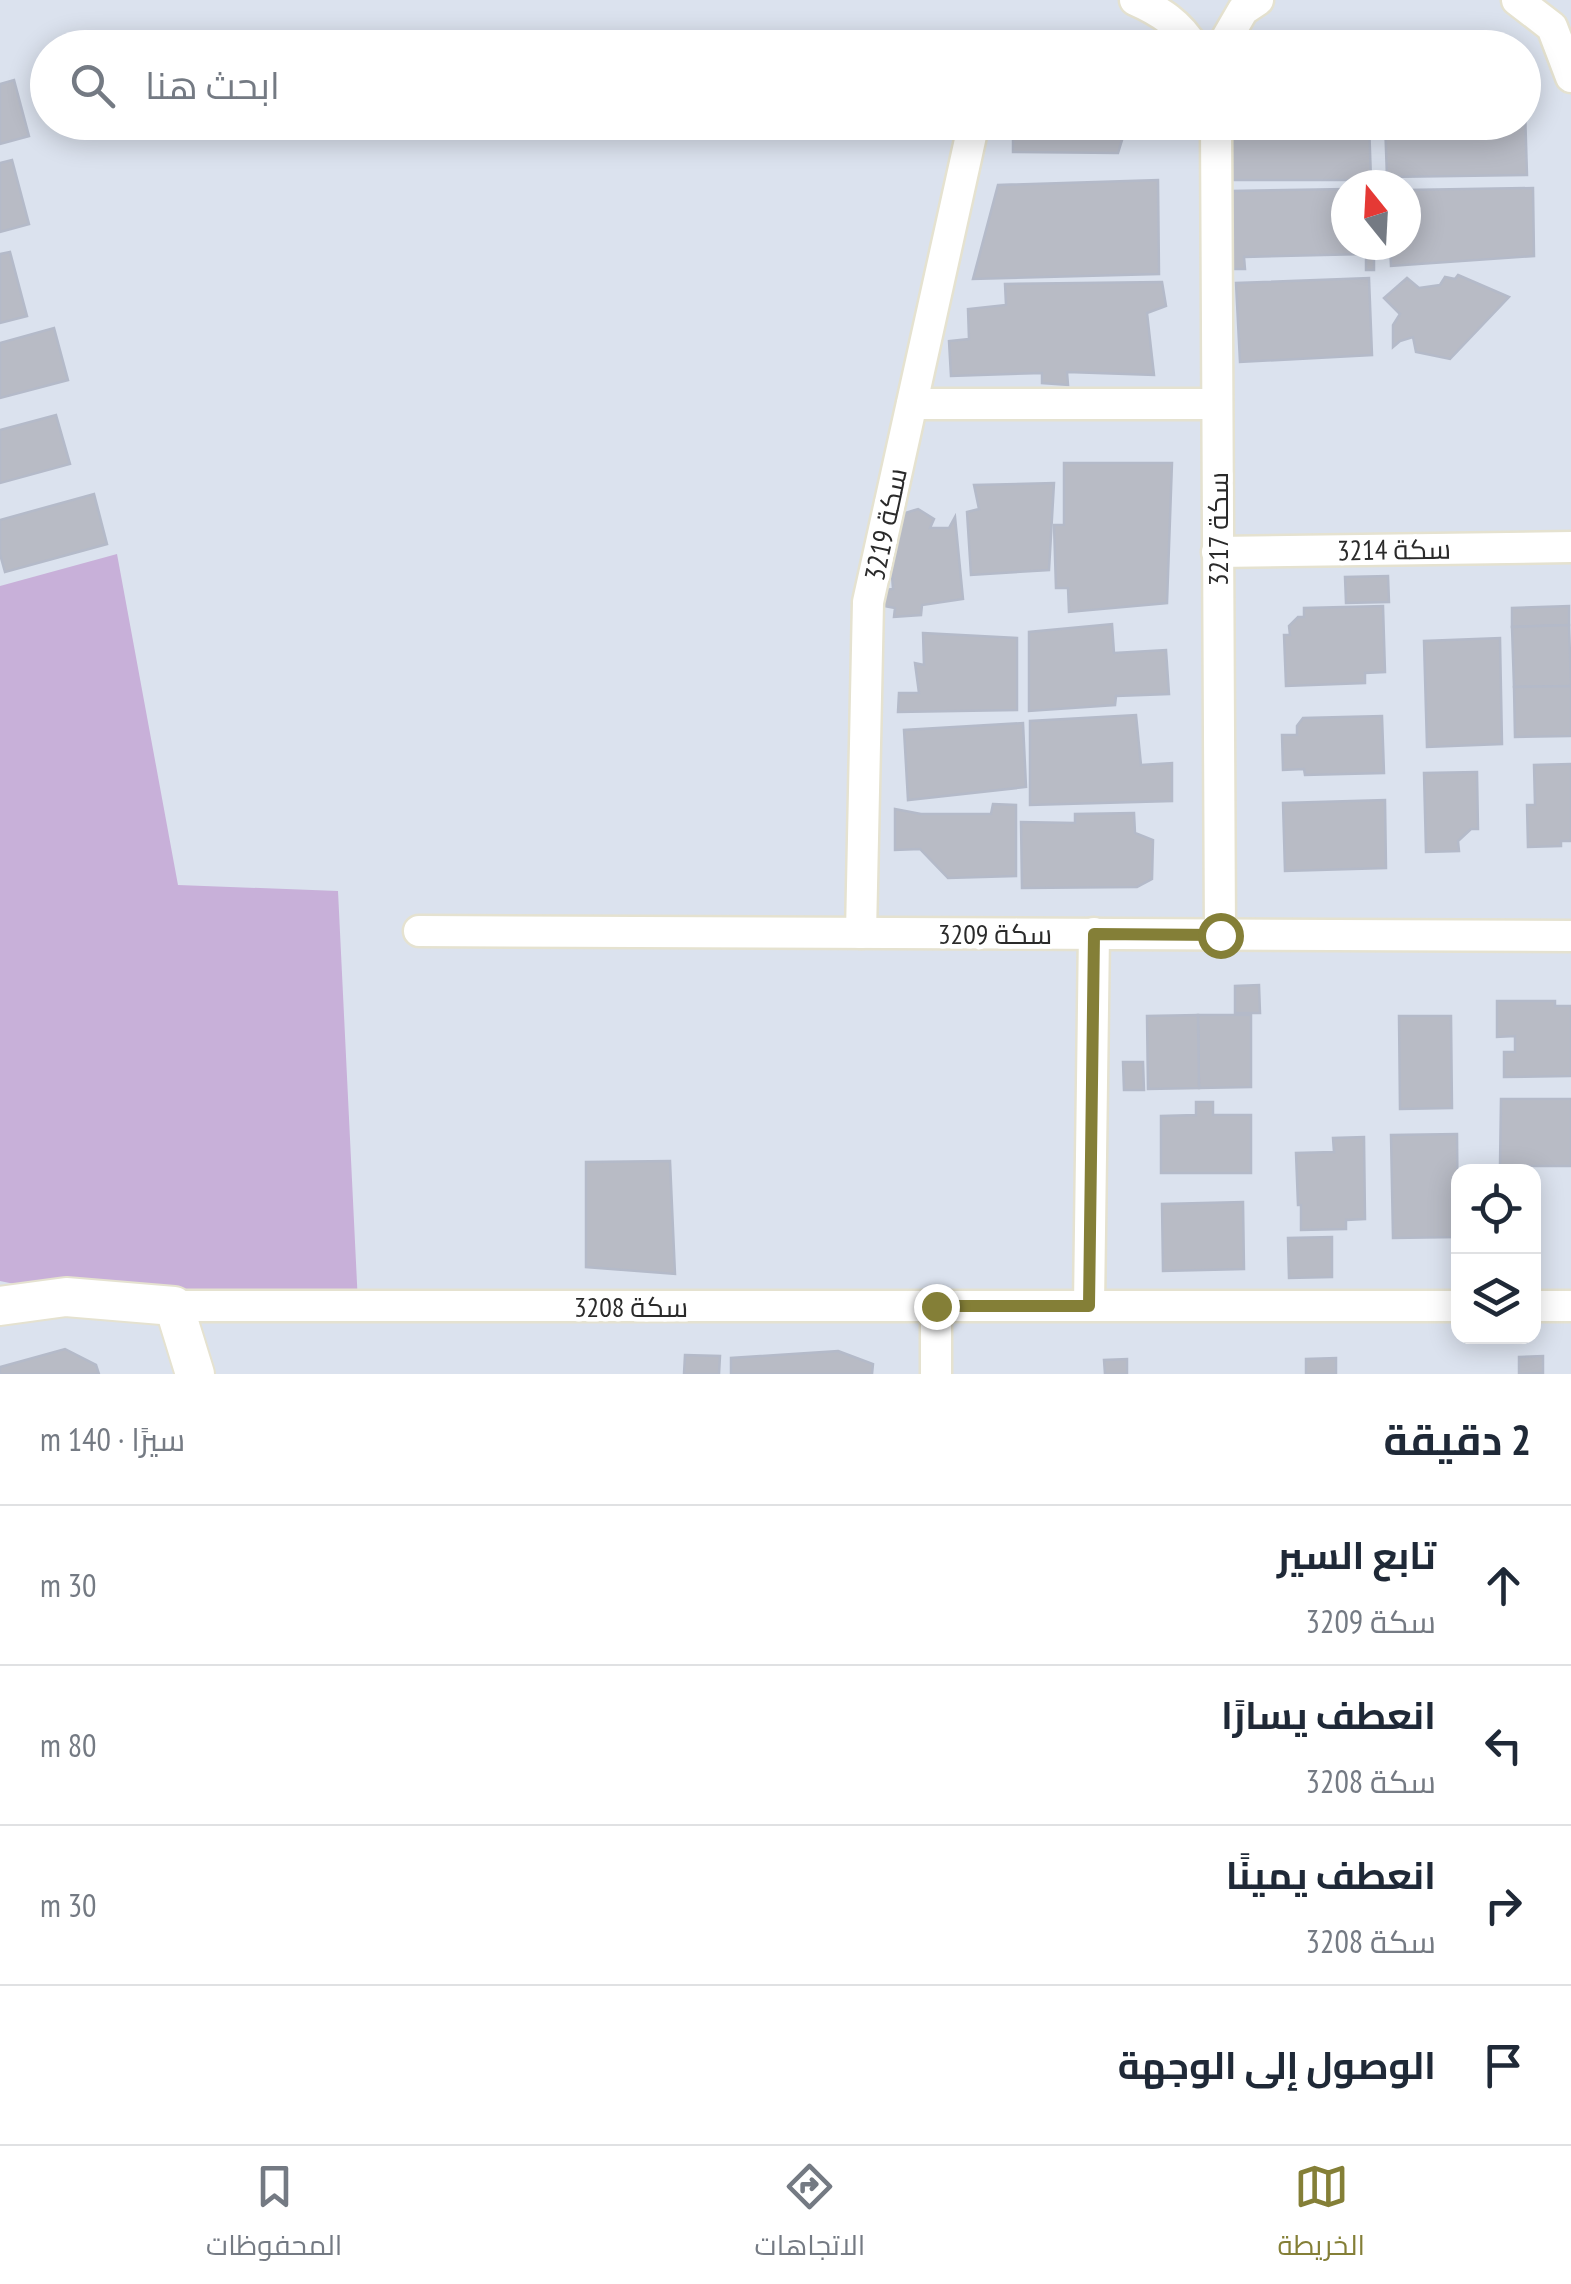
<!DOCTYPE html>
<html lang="ar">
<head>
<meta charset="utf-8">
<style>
  body { margin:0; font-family:"PT Sans Narrow",Cairo,sans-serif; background:#f2f2f3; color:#1f2937; direction:rtl }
  .controls { position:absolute; right:30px; bottom:30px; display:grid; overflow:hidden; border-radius:20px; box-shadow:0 5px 25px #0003 }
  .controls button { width:90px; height:90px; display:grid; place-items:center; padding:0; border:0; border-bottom:2px solid #e0e1e3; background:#fff; color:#1f2937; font:50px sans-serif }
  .compass { position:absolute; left:1331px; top:170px; width:90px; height:90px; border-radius:50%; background:#fff; box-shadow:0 5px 25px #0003; rotate:342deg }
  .stop { position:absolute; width:30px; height:30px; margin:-22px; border:8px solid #847f37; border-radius:50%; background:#fff }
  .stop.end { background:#847f37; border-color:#fff; box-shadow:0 2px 10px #0008 }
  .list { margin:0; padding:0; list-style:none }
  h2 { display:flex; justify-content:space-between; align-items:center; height:130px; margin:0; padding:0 40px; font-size:42px }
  h2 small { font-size:32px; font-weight:400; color:#747a83 }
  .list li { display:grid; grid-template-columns:65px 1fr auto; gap:30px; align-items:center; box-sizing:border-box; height:160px; padding:0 40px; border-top:2px solid #e0e1e3 }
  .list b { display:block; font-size:38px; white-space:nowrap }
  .list p { margin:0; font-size:32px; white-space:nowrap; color:#747a83 }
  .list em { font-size:32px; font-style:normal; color:#747a83 }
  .icon { flex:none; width:55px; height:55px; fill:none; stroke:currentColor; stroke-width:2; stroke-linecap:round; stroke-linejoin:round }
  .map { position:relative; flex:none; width:1571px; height:1374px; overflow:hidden; direction:ltr }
  .search { position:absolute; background:#fff; box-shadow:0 5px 25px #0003; left:30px; right:30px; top:30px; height:110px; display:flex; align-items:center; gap:25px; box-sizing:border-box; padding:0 35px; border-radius:55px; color:#747a83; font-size:38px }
  .sheet { height:770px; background:#fff }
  nav { display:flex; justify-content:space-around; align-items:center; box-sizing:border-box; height:140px; border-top:2px solid #e0e1e3; background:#fff; font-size:28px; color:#747a83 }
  nav a { display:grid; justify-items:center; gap:5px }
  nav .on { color:#847f37 }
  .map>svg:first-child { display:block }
</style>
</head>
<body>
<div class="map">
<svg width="1571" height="1374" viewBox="0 0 1571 1374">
  <rect width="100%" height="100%" fill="#dbe2ee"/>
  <path fill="#c8b0d9" d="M117,554L178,885L338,891L358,1304L67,1295L0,1281V586Z"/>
  <g fill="#b8bbc5" stroke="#b4bac9" stroke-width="2.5">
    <path d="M1524,77L1527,175L1387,177L1385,122H1524Z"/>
    <path d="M14,80L29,136L0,144V84Z"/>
    <path d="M1024,122H1122V140L1118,153L1013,152V138L1025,134Z"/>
    <path d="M1232,122H1369L1371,180H1230Z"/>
    <path d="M12,160L29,224L0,232V163Z"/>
    <path d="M1158,180L1159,274L973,279L998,185Z"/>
    <path d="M1533,188L1534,256L1391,266L1390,245H1406V190Z"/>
    <path d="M1346,189V245H1374V270H1366V254L1244,257L1245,269H1232L1231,191Z"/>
    <path d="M10,252L27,316L0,323V254Z"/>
    <path d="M1458,275L1509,297L1450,359L1416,352L1413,337L1400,341L1393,347V325L1400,314L1384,298L1407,278L1419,288L1440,285L1445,277L1455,279Z"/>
    <path d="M1369,278L1372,355L1240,362L1236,283Z"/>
    <path d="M1162,282L1166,306L1147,313L1154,375L1067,372L1068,385L1042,383V373L951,376L949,341L969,339L968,309L1006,305L1005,284Z"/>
    <path d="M54,328L68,380L0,398V343Z"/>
    <path d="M56,415L70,464L0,483V430Z"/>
    <path d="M1064,463H1172L1167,603L1069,612L1068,588H1056L1054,525H1064Z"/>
    <path d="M1054,483L1049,570L971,575L967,512L979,509L974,485Z"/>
    <path d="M94,494L107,544L5,572L0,554V520Z"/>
    <path d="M918,509L934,519L930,528H949L955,517L963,599L922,605L921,615L894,617L895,608L884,606L883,590L893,589L889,533L902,514Z"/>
    <path d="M1388,576L1389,602L1346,603L1345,577Z"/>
    <path d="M1383,606L1385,672L1365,673V683L1286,686L1284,635H1290L1289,626L1298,617H1304V608Z"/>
    <path d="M1569,606V625L1512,627V608Z"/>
    <path d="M1112,624L1114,653L1166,650L1169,694L1116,696L1115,705L1029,711V632Z"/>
    <path d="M1569,625L1571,686L1514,687L1512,627Z"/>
    <path d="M923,633L1017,638V710L898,712L899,693H919L915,663L924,665Z"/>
    <path d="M1500,638L1502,744L1427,747L1424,641Z"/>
    <path d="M1571,686V736L1515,737L1514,687Z"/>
    <path d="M1136,715L1141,765L1172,763V801L1030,805V721Z"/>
    <path d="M1382,716L1384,773L1305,775L1304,769L1283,770L1282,735H1297V726L1303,718Z"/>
    <path d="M1023,723L1026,787L908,800L904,730Z"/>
    <path d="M1571,764V841H1561V846L1528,847L1527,805H1535L1534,765Z"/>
    <path d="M1477,772L1478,829H1471L1458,841L1459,851L1426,852L1424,773Z"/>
    <path d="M1385,800L1386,868L1285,871L1283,803Z"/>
    <path d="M993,804L1016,805V876L948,878L920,849L895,850V809L921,814H991Z"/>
    <path d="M1134,813L1135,833L1153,840L1152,879L1137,887L1022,888L1021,822L1075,823V814Z"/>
    <path d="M1259,985L1260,1013H1235V986Z"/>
    <path d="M1497,1001H1555V1006H1571V1076L1504,1077V1052H1515V1036L1497,1037Z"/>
    <path d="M1198,1015H1251V1087L1199,1088Z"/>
    <path d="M1198,1015L1199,1088L1148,1089L1147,1016Z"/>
    <path d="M1399,1016H1451L1452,1108L1400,1109Z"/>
    <path d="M1123,1062H1143L1144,1090H1124Z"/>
    <path d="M1501,1099H1571V1166H1500Z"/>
    <path d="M1196,1102H1213V1115H1251V1173H1161V1116L1196,1115Z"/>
    <path d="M1457,1134L1458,1237L1393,1238L1391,1135Z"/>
    <path d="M1364,1137L1365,1219L1346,1220V1229L1301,1230V1205H1298L1296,1153L1334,1152L1333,1138Z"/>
    <path d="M670,1161L675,1274L586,1267V1162Z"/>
    <path d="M1243,1202L1244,1269L1163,1271L1162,1204Z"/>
    <path d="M1332,1237V1277L1289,1278L1288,1238Z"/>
    <path d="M65,1349L96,1365L99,1374H0V1367Z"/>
    <path d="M838,1351L873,1364L872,1374H731V1358Z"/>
    <path d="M685,1355L720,1356L719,1374H684Z"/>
    <path d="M1543,1356V1373L1519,1374V1357Z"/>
    <path d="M1336,1358V1374H1306V1359Z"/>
    <path d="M1127,1359V1374H1105L1104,1360Z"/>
  </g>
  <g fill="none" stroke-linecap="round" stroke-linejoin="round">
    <g stroke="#e5e2d0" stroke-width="35">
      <g id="minor">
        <path d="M1135,0C1160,11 1180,24 1194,48"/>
        <path d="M1517,0L1552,27L1571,77"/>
        <path d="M1221,48L1243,10L1258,0"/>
        <path d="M1216,122L1220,935"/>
        <path d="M912,404H1217"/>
        <path d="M1217,552L1571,547"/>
        <path d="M419,931L1571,936"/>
        <path d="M861,933L868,602L974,122"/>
        <path d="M1089,1305L1094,933"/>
        <path d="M174,1306H1458"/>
        <path d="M936,1306V1374"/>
        <path d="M1534,1306H1571"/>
      </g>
    </g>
    <g stroke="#e5e2d0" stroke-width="42">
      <path id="tertiary" d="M0,1306L66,1297L174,1306L195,1374"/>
    </g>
    <use href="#minor" stroke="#fff" stroke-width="30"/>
    <use href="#tertiary" stroke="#fff" stroke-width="38"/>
  </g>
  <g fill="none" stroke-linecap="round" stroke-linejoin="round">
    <path stroke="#847f37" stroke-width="12" d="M936,1306H1089L1094,934L1220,935"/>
  </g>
  <g text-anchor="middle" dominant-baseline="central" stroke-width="9" stroke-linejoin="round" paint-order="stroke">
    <g font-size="28" fill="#2a2a2a" stroke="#fff">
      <text transform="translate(885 524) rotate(-78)">سكة 3219</text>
      <text transform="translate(1217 529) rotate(-90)">سكة 3217</text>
      <text transform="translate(1394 549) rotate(-1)">سكة 3214</text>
      <text x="995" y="933">سكة 3209</text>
      <text x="631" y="1306">سكة 3208</text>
    </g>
  </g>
</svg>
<div class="controls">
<button><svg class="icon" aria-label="locate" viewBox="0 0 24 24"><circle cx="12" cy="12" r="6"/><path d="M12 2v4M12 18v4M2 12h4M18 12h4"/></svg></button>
<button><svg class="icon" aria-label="layers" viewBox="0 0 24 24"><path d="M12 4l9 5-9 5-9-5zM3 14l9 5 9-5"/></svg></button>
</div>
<svg class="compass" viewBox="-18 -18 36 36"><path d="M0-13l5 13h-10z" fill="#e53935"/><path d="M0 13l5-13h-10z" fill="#747a83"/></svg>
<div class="stop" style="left:1220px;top:935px"></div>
<div class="stop end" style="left:936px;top:1306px"></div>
<div class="search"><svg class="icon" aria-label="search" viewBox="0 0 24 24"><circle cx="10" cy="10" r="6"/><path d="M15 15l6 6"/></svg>ابحث هنا</div>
</div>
<section class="sheet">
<h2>2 دقيقة<small>سيرًا · 140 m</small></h2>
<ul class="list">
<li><svg class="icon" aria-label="ahead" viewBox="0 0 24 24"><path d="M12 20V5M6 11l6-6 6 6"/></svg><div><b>تابع السير</b><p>سكة 3209</p></div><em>30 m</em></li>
<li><svg class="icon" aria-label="left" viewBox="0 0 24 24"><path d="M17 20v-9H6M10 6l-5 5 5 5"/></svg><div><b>انعطف يسارًا</b><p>سكة 3208</p></div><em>80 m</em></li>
<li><svg class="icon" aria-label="right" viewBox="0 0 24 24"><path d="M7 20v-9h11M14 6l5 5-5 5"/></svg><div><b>انعطف يمينًا</b><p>سكة 3208</p></div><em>30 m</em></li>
<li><svg class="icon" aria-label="arrive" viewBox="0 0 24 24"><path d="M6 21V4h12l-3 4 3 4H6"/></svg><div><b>الوصول إلى الوجهة</b></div></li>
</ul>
</section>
<nav>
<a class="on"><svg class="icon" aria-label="map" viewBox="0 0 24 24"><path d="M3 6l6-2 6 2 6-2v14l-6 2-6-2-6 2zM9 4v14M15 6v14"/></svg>الخريطة</a>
<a><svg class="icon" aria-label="directions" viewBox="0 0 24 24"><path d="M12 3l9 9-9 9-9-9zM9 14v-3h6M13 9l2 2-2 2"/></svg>الاتجاهات</a>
<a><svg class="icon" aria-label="saved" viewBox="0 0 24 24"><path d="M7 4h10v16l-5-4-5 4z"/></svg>المحفوظات</a>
</nav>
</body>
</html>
